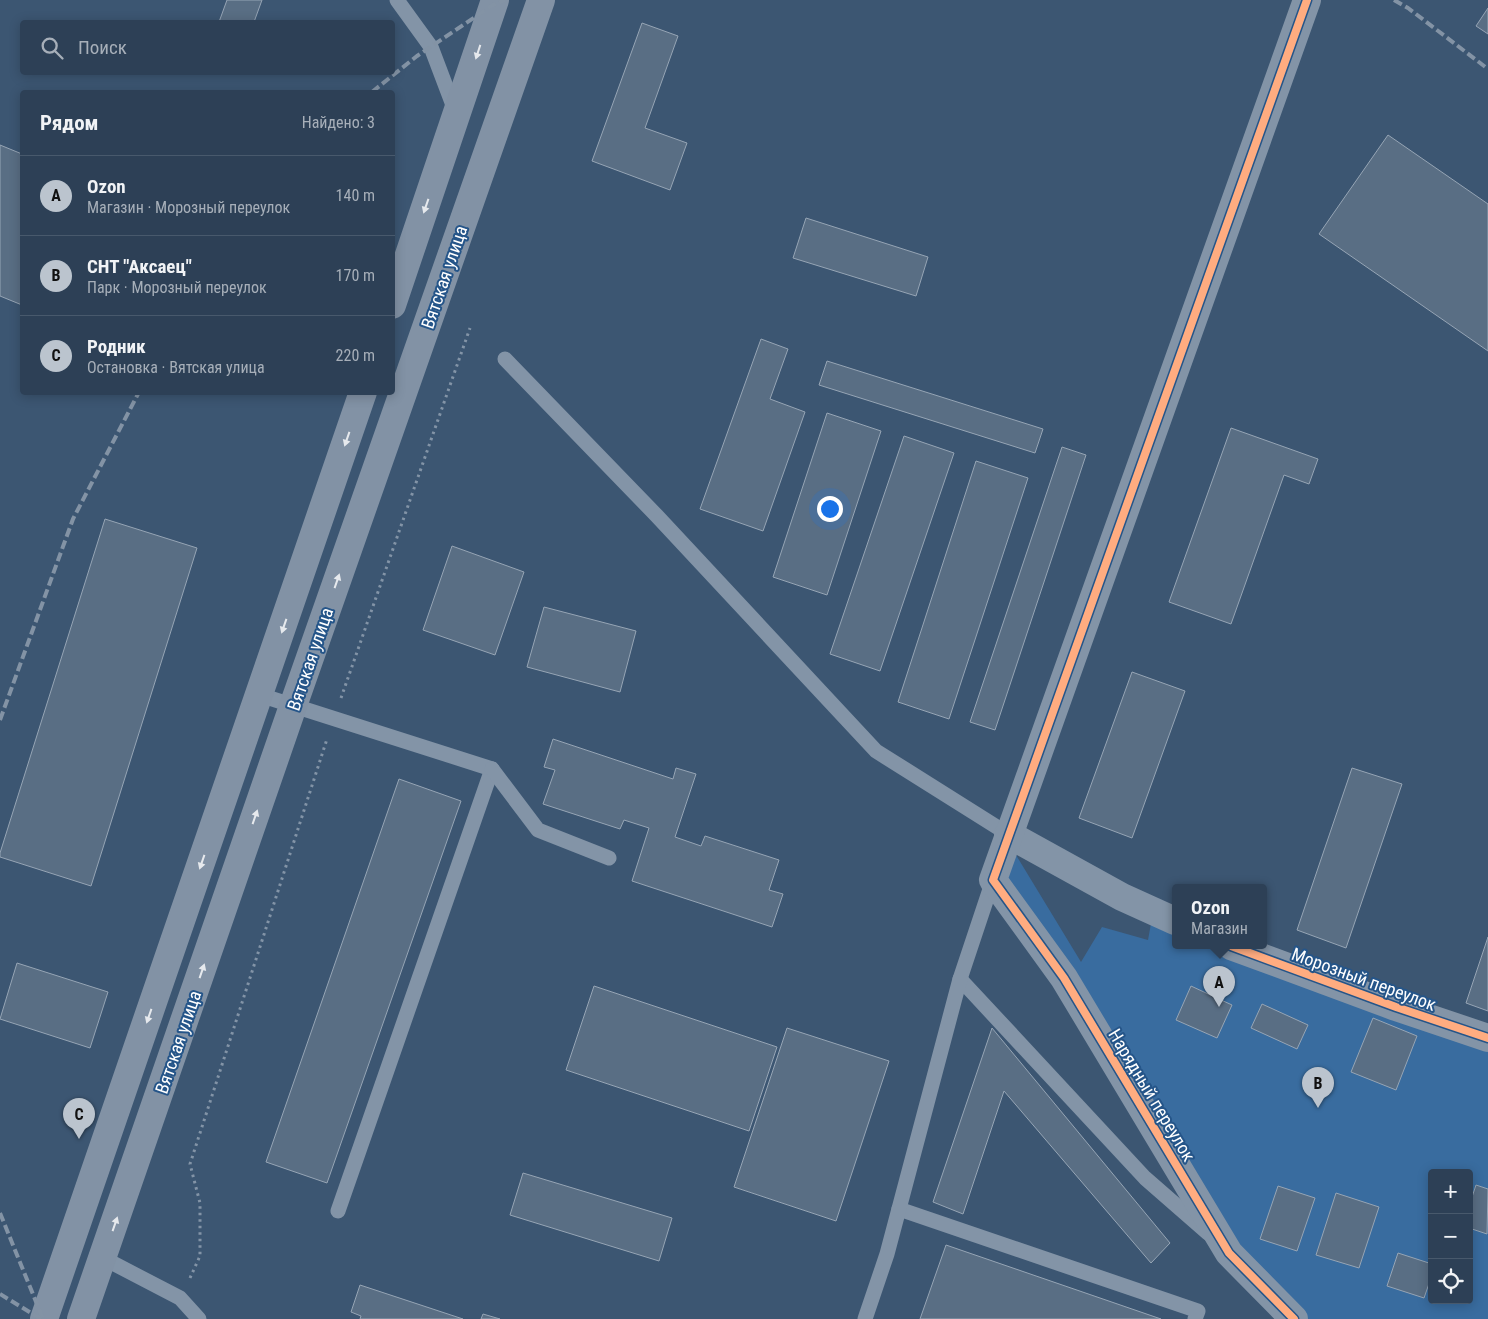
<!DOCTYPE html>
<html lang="ru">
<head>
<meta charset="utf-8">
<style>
  body { margin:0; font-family:"Roboto Condensed",sans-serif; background:#35475c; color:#f1f3f6 }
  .controls { position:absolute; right:15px; bottom:15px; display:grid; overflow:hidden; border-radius:5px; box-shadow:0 2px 12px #0003 }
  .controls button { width:45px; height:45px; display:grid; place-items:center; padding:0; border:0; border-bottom:1px solid #48596c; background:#2d4056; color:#f1f3f6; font:25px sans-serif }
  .you { position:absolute; left:829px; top:508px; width:18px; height:18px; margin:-12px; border:4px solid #fff; border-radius:50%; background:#1a73e8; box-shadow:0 0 0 8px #1a73e833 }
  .badge { display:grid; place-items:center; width:32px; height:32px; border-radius:50%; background:#bbc4ce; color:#111; font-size:16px; font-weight:700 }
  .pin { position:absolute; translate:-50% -41px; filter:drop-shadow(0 1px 2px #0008) }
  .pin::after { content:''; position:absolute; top:26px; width:18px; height:15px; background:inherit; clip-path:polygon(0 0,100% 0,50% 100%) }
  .popup { position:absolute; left:1172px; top:884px; width:95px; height:65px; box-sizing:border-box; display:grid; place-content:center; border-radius:5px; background:#2d4056; filter:drop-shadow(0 1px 4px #0005); font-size:16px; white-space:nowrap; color:#a7afb9 }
  .popup b { font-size:19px; color:#f1f3f6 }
  .popup::after { content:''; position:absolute; left:50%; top:100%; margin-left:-10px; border:10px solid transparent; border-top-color:#2d4056 }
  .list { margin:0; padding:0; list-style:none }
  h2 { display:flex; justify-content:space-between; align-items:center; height:65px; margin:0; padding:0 20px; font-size:21px }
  h2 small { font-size:16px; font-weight:400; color:#a7afb9 }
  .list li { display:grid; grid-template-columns:32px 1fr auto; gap:15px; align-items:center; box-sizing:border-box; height:80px; padding:0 20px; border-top:1px solid #48596c }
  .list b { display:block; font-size:19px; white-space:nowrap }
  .list p { margin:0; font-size:16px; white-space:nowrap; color:#a7afb9 }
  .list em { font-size:16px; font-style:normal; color:#a7afb9 }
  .icon { flex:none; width:28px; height:28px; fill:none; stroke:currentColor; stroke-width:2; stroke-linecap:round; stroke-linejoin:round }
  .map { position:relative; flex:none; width:1488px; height:1319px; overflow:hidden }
  .search { position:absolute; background:#2d4056; box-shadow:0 2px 12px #0003; left:20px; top:20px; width:375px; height:55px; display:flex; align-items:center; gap:12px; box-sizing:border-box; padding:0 18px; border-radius:5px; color:#a7afb9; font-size:19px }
  .panel { position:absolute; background:#2d4056; box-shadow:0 2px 12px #0003; left:20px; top:90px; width:375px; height:305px; border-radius:5px }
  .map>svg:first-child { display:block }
</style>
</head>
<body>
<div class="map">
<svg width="1488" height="1319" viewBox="0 0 1488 1319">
  <rect width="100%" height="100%" fill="#3c5672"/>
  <path fill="#396c9f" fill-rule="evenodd" d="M1013,850L1081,962L1102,927L1148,940L1152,918L1175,926V946H1227L1488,1042V1319H1286L1000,879ZM1432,1173H1469V1300H1432Z"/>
  <g fill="#596e84" stroke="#96a5b5">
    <path d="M227,0H262L254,22H219Z"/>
    <path d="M1488,8V34L1476,26Z"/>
    <path d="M642,23L678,36L645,128L687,143L670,190L592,161Z"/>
    <path d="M1388,135L1488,204V351L1319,234Z"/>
    <path d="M0,145L22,154V305L0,296Z"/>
    <path d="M806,218L928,257L916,296L793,258Z"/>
    <path d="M761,339L788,349L770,399L805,412L763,531L700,509Z"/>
    <path d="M827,361L1043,429L1035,453L819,385Z"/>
    <path d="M827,413L881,431L827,595L773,577Z"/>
    <path d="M1231,428L1318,459L1309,484L1284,475L1231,624L1169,602Z"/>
    <path d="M904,436L954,453L880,671L830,654Z"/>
    <path d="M1062,447L1086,455L995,730L970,722Z"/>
    <path d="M976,461L1028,478L949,719L898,702Z"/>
    <path d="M105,519L197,548L91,886L0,857V853Z"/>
    <path d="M452,546L524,572L495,655L423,630Z"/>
    <path d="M544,607L636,631L620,692L527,667Z"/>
    <path d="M1132,672L1185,691L1132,838L1079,818Z"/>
    <path d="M553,739L673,779L676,768L696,774L675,837L701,846L705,836L779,860L769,890L783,894L772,927L632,881L649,828L624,820L620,829L543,804L555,770L544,767Z"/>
    <path d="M1352,768L1402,784L1346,948L1297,930Z"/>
    <path d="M399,779L461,801L327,1183L266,1162Z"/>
    <path d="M1488,937V1011L1466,1003Z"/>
    <path d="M17,963L108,992L90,1048L0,1019Z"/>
    <path d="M594,986L777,1047L749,1131L566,1070Z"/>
    <path d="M1191,986L1232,1005L1217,1038L1176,1020Z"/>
    <path d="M1262,1004L1308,1025L1297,1049L1251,1028Z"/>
    <path d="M1373,1018L1417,1036L1396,1090L1351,1072Z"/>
    <path d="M787,1028L889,1061L836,1221L734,1187Z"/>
    <path d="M992,1028L1170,1243L1151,1263L1004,1091L963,1214L933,1202Z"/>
    <path d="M523,1173L672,1218L659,1261L510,1215Z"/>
    <path d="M1476,1185L1488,1189L1487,1234L1469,1228V1206Z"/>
    <path d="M1278,1186L1315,1198L1297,1251L1260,1239Z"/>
    <path d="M1336,1193L1379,1207L1359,1268L1316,1255Z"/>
    <path d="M946,1245L1161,1319H920Z"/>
    <path d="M1398,1253L1432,1264V1275L1424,1298L1387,1286Z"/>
    <path d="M360,1285L463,1319H360L361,1316L351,1312Z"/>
    <path d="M483,1314L500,1319H481Z"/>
  </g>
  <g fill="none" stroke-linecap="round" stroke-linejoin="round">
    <g stroke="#8394a7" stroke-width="3" stroke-dasharray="2.5 4" stroke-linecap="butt">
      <path d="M341,698L470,328"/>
      <path d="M190,1278L200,1256V1203L190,1164L327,739"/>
    </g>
    <g stroke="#8394a7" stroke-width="15">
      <path d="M397,0L431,47L456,113"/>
      <path d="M505,359L657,516L876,751L1008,834"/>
      <path d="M260,695L492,769L338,1211"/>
      <path d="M492,769L538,830L609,858"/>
      <path d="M960,979L1145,1178L1208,1233"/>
      <path d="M899,1209L1198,1311L1195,1319"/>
      <path d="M103,1258L180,1298L199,1319"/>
      <path d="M865,1319L887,1254L960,979L993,880"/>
    </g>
    <g stroke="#8394a7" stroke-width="28">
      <path d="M1008,834L1122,897L1175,921"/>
      <path d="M1231,946L1396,1007L1488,1038"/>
      <path d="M1294,1319L1229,1253L1064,978L993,880L1307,0"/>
    </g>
    <g stroke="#8292a5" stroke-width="28">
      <path d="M392,305L495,0"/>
      <path d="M44,1319L363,392"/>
      <path d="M81,1319L293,706L541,0"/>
    </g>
    <g stroke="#8393a5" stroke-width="4" stroke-dasharray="9 4" stroke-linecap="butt">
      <path d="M1394,0L1408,8L1488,69"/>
      <path d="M372,92L417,56L493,5L505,0"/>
      <path d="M0,720L73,519L139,392"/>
      <path d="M0,1213L43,1319"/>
      <path d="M0,1294L41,1319"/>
    </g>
    <g stroke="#255589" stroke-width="11">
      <g id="cycleway">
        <path d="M1231,946L1396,1007L1488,1038"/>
        <path d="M1294,1319L1229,1253L1064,978L993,880L1307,0"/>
      </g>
    </g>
    <use href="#cycleway" stroke="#ffac80" stroke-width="8"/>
  </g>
  <defs><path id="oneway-solid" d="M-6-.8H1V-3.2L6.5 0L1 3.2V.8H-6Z" transform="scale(1.25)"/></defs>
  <g fill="#e6e9ed">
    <use href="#oneway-solid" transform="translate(478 52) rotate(108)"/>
    <use href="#oneway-solid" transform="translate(426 206) rotate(109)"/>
    <use href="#oneway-solid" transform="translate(347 439) rotate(109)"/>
    <use href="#oneway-solid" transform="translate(337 581) rotate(-71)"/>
    <use href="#oneway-solid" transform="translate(284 626) rotate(109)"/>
    <use href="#oneway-solid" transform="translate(255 817) rotate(-71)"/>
    <use href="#oneway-solid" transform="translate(202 862) rotate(109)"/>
    <use href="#oneway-solid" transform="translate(202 971) rotate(-71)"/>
    <use href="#oneway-solid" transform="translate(149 1016) rotate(109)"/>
    <use href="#oneway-solid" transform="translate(115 1224) rotate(-71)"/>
  </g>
  <g text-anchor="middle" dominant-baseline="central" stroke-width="4" stroke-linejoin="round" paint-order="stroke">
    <g font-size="18" fill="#fff" stroke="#255589">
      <text transform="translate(444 277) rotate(-71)">Вятская улица</text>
      <text transform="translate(310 659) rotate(-71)">Вятская улица</text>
      <text transform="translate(1364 979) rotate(20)">Морозный переулок</text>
      <text transform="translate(178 1042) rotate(-71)">Вятская улица</text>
      <text transform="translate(1152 1095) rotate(59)">Нарядный переулок</text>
    </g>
  </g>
</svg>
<div class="controls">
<button>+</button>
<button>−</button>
<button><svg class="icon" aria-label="locate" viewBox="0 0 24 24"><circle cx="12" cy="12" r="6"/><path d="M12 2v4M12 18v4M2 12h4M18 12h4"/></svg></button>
</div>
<div class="you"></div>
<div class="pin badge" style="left:1219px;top:1007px">A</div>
<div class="popup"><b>Ozon</b>Магазин</div>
<div class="pin badge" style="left:1318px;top:1108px">B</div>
<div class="pin badge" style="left:79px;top:1139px">C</div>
<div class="search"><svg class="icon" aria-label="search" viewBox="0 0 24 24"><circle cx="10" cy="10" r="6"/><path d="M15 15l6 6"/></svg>Поиск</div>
<section class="panel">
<h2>Рядом<small>Найдено: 3</small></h2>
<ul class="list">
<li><span class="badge">A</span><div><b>Ozon</b><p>Магазин · Морозный переулок</p></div><em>140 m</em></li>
<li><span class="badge">B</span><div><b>СНТ &quot;Аксаец&quot;</b><p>Парк · Морозный переулок</p></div><em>170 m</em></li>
<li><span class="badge">C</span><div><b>Родник</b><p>Остановка · Вятская улица</p></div><em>220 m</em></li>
</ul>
</section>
</div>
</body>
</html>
